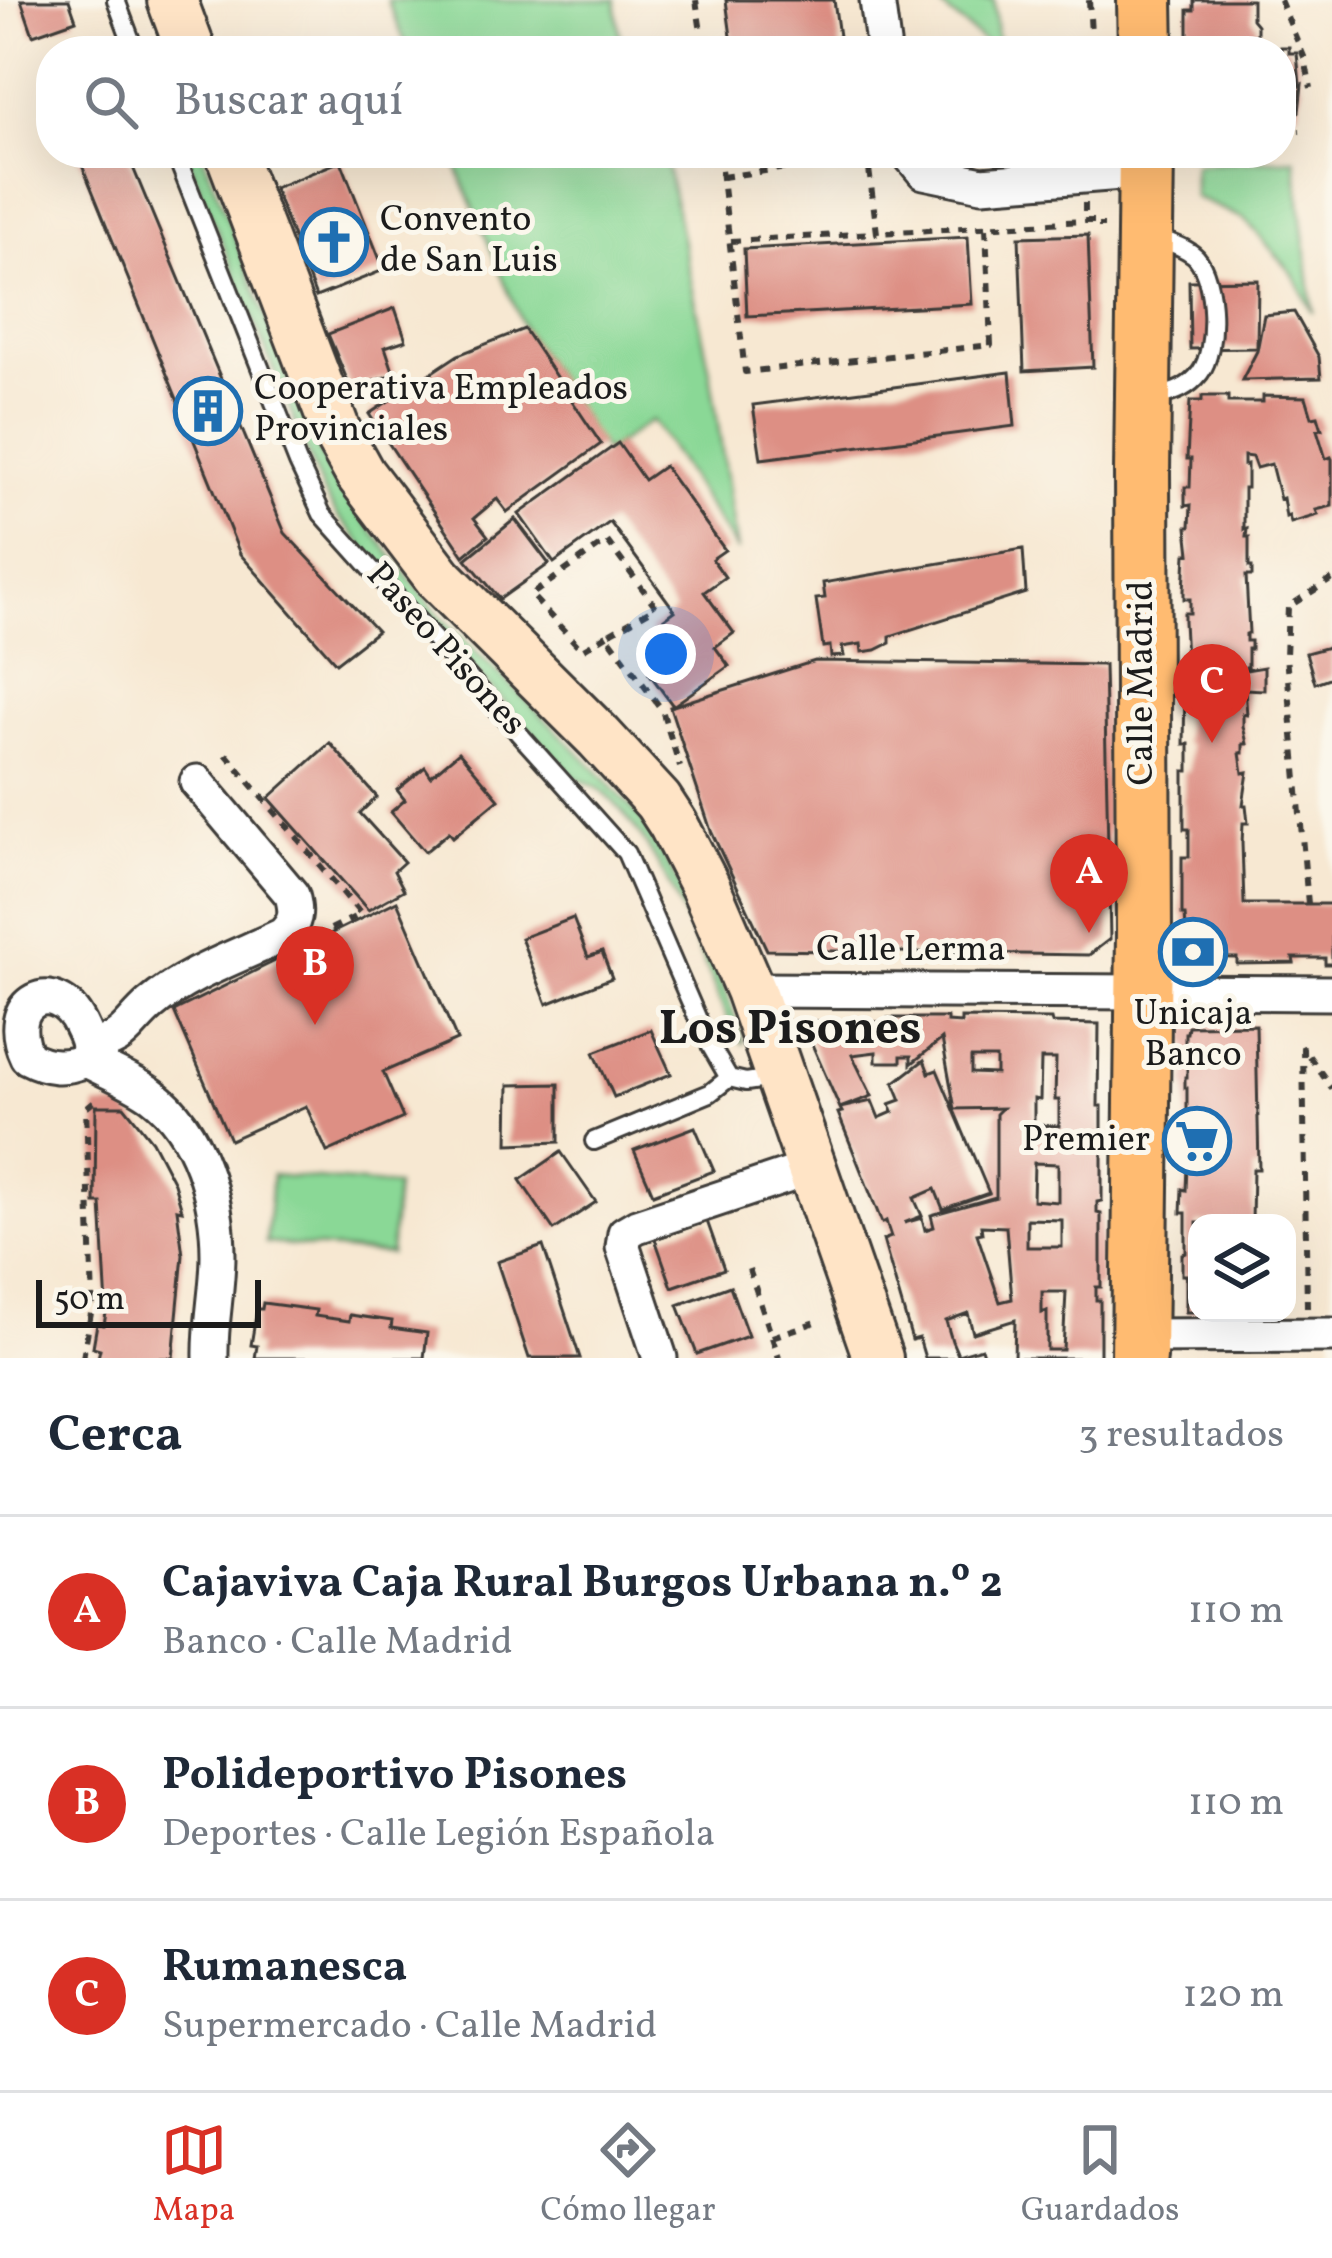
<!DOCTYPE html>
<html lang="es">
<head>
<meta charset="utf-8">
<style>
  body { margin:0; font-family:Vollkorn,serif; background:#f6f6f7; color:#1f2937 }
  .controls { position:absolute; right:36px; bottom:36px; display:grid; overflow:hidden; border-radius:24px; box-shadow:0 12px 48px #0002 }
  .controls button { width:108px; height:108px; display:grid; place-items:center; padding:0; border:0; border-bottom:3px solid #e0e1e3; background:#fff; color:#1f2937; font:60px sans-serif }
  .scale { position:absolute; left:36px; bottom:30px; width:225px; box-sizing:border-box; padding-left:12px; border:6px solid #1c1c1c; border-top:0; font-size:33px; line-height:42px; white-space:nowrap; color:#1c1c1c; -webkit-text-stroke:9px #fbf7ec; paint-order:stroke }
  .you { position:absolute; left:666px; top:654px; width:42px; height:42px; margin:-30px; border:9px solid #fff; border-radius:50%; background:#1a73e8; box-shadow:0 0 0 18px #1a73e833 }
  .badge { display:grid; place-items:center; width:78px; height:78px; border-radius:50%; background:#d93025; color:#fff; font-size:39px; font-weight:700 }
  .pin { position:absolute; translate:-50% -99px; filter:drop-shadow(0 3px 6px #0008) }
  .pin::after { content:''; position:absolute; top:63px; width:42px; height:36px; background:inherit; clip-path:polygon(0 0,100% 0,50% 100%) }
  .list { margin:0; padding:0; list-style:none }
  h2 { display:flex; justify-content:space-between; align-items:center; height:156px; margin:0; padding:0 48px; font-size:51px }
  h2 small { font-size:39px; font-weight:400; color:#747a83 }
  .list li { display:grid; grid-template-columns:78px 1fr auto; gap:36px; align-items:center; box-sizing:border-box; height:192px; padding:0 48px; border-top:3px solid #e0e1e3 }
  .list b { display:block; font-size:45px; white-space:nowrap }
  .list p { margin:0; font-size:39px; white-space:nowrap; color:#747a83 }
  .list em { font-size:39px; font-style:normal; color:#747a83 }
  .icon { flex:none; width:66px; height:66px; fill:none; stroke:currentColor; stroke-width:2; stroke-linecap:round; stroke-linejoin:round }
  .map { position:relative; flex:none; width:1332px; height:1358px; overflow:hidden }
  .search { position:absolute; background:#fff; box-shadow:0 12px 48px #0002; left:36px; right:36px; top:36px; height:132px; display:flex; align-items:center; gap:30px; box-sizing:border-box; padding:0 42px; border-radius:48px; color:#747a83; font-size:45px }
  .sheet { height:732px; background:#fff }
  nav { display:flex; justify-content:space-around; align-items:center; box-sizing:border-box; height:168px; border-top:3px solid #e0e1e3; background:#fff; font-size:33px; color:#747a83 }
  nav a { display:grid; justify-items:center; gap:6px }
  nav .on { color:#d93025 }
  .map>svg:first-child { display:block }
</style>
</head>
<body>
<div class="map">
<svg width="1332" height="1358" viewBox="0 0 1332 1358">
  <rect width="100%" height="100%" fill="#fbf7ec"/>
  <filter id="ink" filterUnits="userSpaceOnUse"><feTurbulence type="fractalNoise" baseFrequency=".00833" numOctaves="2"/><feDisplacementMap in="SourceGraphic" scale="24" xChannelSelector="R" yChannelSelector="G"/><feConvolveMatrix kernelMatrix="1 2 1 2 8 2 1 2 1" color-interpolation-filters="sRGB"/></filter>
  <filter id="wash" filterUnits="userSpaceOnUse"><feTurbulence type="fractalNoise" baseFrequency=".004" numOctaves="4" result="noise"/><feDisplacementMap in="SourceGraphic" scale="48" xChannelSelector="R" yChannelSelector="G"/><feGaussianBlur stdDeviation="2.7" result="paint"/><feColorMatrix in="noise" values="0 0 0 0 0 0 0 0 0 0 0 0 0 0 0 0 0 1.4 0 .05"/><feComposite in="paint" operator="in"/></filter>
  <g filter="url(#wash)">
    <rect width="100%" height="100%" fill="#f7e8d2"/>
    <g fill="#8ad896" stroke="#537a59" stroke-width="3">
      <path d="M387,0H615L622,51H409Z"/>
      <path d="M933,0H994L998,51H995Z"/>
      <path d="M186,153H202L312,438L336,485L439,615L592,765L641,819L672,872L691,910L728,998L744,1044L733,1032C702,961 660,836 599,789C592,784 582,781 574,777L432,625L337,515L324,494Z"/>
      <path d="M451,153H664L710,371L737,551L652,420L605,452L524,329Z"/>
      <path d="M1295,159L1313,313L1293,274L1245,219L1194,197V164Z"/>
      <path d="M272,1175L396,1186L390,1254L266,1243Z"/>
    </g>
    <g id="blocks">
      <g fill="#dd8f84" fill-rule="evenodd">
        <path d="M21,0H69L76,20L33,35Z"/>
        <path d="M726,0H834L841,51H733Z"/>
        <path d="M1194,0H1252V19L1257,25V36H1252V51H1188V10H1194Z"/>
        <path d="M1281,47H1289V53H1297L1300,85L1302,84L1299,112L1281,113Z"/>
        <path d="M77,153H127L285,533L377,631L336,663L240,554Z"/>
        <path d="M341,161L384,270L316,297L274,188Z"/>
        <path d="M1088,235L1093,367L1024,371L1019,237Z"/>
        <path d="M968,237L972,304L747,316L744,249Z"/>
        <path d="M1258,280L1257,348L1190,349L1189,281Z"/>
        <path d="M395,308L406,340L385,347L394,374L351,389L328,334Z"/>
        <path d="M1294,312L1319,357L1321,378L1242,380L1257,351L1264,315Z"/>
        <path d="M524,329L601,444L507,512L497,499L474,518L488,536L464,556L369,414L458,355Z"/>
        <path d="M1010,372L1015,426L761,459L753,405Z"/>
        <path d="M1202,396H1228V402H1263V396L1306,397L1312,417L1318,416L1322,429L1317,430L1326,459L1331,457L1332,459V506L1316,510L1318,515L1291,523L1289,516L1286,517L1283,498L1280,499L1271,464L1256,468L1252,457L1244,456V465L1247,464V488H1244V530L1247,529L1246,537H1249V567H1252V576H1246L1249,633L1246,634V641H1251V649H1248V667H1246V670L1264,667V690L1245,689L1247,715L1243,714V726L1247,744H1243V753H1240L1243,773L1248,772L1243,805H1246L1248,823H1243L1242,843L1244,904H1332V964H1325V958H1293L1294,963L1237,964V958L1188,957L1185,915H1182V857H1189V829H1184V771H1189V744H1184L1185,687H1189V658L1186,659L1184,621V613H1190V599H1184V591L1186,554H1190L1187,527H1190L1191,505L1185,506V487H1190L1191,459H1187L1190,401H1202Z"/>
        <path d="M618,443L644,480L664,466L725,550L712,559L725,577L704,592L734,633L715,647L729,666L673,706L649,673L670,658L649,630L675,611L610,522L554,563L519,514Z"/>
        <path d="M515,519L549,564L500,599L466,559Z"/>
        <path d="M1023,549L1026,593L890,636V643L876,650L862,652L861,644L842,647L844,656L831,657L830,646L823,647L816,599L825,598L823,583Z"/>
        <path d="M1332,646V677L1315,683L1306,653Z"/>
        <path d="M815,661L1104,665L1110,939L1089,955L767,950L711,831L670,707Z"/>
        <path d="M330,743L377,797L360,813L404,862L394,871L404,890L368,910L269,798Z"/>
        <path d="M459,752L499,799L453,837L449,832L425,852L391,812L405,800L397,790L425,767L431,776Z"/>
        <path d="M397,901L457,1040L383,1072L403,1118L327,1152L306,1106L230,1140L174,1011Z"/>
        <path d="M573,918L588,957L602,952L612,978L547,1004L521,938Z"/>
        <path d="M888,1018H947V1022L961,1023V1018L1051,1019L1052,1023L1099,1024L1098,1106H1102V1201L1097,1202V1213L1101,1214V1287H1096V1300H1100V1358H1014L1015,1320L973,1333L968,1313L946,1321L952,1341L958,1355L981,1348L984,1358H925L919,1338L912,1340L883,1240L891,1237L888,1228L886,1221L882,1223L838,1113L842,1112L840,1108L872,1101L879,1118L893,1112L890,1104L901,1100L894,1083L924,1060L929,1073L937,1070L989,1193L943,1209L935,1189L914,1198L922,1216L904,1223L922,1218L925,1230L934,1227L931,1215L996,1197V1114L1002,1108L955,1109L942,1039L911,1064V1056H901V1062H876V1052L852,1055L872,1096L840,1108L807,1033L813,1021L888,1022ZM971,1058H996V1074L971,1073ZM1041,1059H1056L1055,1100H1059V1126L1034,1125V1099L1040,1100ZM1034,1163L1058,1164V1202L1033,1200ZM1027,1219L1062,1220V1247H1027ZM981,1226L1006,1227L1012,1299L1000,1302L977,1234L982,1233ZM1042,1292H1066L1063,1350H1047V1311L1042,1313Z"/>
        <path d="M1256,1025L1259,1169H1253L1252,1223H1197V1312H1186V1275H1182V1254L1186,1253V1213H1181L1182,1189L1186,1190L1187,1166V1154H1181L1182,1132H1187V1088H1185V1077H1187V1044H1185V1033H1187L1188,1026Z"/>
        <path d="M651,1030L671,1074L614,1097L594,1052Z"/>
        <path d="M559,1084V1142L508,1144L509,1085Z"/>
        <path d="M96,1106H124L152,1141L174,1183L182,1210L177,1209L183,1255L173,1358H98L100,1349L93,1347L97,1324L104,1325L107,1307L101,1203H95Z"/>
        <path d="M695,1127L714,1171L653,1194L634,1150Z"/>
        <path d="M561,1152L596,1202L554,1230L520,1180Z"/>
        <path d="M707,1221L724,1269L672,1287L655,1239Z"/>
        <path d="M543,1246L580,1358H529L497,1262Z"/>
        <path d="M730,1286L748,1336L697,1354L678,1305Z"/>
        <path d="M263,1303L316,1310L315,1316L349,1321L350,1315L392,1321L391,1328L427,1333L424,1358H255L257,1346L251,1345L257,1309H262Z"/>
      </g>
    </g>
  </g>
  <g filter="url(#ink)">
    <use href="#blocks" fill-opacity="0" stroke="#3d3b37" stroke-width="3"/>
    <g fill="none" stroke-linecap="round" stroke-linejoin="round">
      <g stroke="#3d3b37" stroke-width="22">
        <g id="lane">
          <path d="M116,0L135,51"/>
          <path d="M175,153L298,463L322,514L626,853L706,1038L729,1078L746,1082L773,1078"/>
          <path d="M1151,399C1171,393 1187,390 1200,373C1218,349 1216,279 1196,257C1186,247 1168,242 1154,236"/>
          <path d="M594,1141L710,1093L729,1078"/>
        </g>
      </g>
      <g stroke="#3d3b37" stroke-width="39">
        <g id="street">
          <path d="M877,0L884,51"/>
          <path d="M908,153L924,172L982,184L1146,171"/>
          <path d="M750,990L1332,993"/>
          <path d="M90,1045C125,1042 126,1026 150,1005C187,973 239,956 283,935C296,922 297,913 292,895L197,782"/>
          <path d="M86,1060C90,1045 87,1038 80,1024C56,975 0,1000 27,1057C48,1068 64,1069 86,1060C107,1071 133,1081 152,1095C199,1130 218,1199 218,1255C218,1290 210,1323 211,1358"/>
          <path d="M1140,1336L1332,1335"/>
          <path d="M660,1358L623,1247L625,1233L637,1226L811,1168"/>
        </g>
      </g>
      <g stroke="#3d3b37" stroke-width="54">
        <g id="secondary">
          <path d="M172,0L191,51"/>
          <path d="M230,153L336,431L360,474L440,579L599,737L658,801L673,824L705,886L750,990L878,1358"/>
        </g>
      </g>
      <g stroke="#3d3b37" stroke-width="60">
        <g id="primary">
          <path d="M1145,0L1146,51"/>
          <path d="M1139,1358L1144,931L1142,473L1146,153"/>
        </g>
      </g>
      <g stroke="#3d3b37" stroke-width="6" stroke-dasharray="9 9" stroke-linecap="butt">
        <path d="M696,0L704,51"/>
        <path d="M1089,0L1092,51"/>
        <path d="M1280,0L1305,59L1311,88"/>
        <path d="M1281,132L1300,131"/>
        <path d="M719,153L745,372L991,345L986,227"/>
        <path d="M867,153L877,233L1085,221"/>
        <path d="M722,177L867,157"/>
        <path d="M1085,203V221H1101V228"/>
        <path d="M731,241L877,233"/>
        <path d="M607,635L582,650L531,595L607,541L656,607L607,635L662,710L680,767"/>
        <path d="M226,754L361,914L321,934"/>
        <path d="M1308,904L1286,656L1288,607L1332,579"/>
        <path d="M749,1269L779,1358"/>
        <path d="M1307,1308L1303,1048L1332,1088"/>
        <path d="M772,1337L819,1321"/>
        <path d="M83,1358L93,1302L86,1108L98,1098"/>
      </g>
      <use href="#lane" stroke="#fff" stroke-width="16"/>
      <use href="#street" stroke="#fff" stroke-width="33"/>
      <use href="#secondary" stroke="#ffe4c6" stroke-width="48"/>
      <use href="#primary" stroke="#ffbb71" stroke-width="54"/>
    </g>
  </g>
  <defs>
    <g id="church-ring" transform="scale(3.45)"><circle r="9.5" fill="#fbf7ec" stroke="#1f6fb2" stroke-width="1.5"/><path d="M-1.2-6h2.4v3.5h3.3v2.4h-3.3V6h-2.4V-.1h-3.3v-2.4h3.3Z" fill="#1f6fb2"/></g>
    <g id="building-ring" transform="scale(3.45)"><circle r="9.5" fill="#fbf7ec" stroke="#1f6fb2" stroke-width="1.5"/><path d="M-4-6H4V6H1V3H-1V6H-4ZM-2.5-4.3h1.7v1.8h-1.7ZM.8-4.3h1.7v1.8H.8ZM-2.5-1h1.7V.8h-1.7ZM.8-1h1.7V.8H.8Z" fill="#1f6fb2"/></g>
    <g id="bank-ring" transform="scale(3.45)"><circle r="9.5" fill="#fbf7ec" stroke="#1f6fb2" stroke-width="1.5"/><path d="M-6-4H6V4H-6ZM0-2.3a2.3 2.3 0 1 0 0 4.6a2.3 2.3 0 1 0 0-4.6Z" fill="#1f6fb2"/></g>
    <g id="supermarket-ring" transform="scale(3.45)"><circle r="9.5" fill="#fbf7ec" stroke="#1f6fb2" stroke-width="1.5"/><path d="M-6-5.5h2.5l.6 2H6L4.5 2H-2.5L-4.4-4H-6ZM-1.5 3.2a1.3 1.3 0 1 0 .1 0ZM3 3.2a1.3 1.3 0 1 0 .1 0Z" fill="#1f6fb2"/></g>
  </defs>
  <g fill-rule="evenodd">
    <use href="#church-ring" x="334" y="242"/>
    <use href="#building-ring" x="208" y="411"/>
    <use href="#bank-ring" x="1193" y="952"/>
    <use href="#supermarket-ring" x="1197" y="1141"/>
  </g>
  <g text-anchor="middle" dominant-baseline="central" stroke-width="10" stroke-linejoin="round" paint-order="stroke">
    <g font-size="36" fill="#1c1c1c" stroke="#fbf7ec" text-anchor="start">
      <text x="380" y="221">Convento<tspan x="380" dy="41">de San Luis</tspan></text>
      <text x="254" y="390">Cooperativa Empleados<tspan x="254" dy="41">Provinciales</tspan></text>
      <text x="1193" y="1015" text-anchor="middle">Unicaja<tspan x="1193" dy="41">Banco</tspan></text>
      <text x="1150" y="1141" text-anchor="end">Premier</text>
    </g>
    <g font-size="36" fill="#1c1c1c" stroke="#fbf7ec">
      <text transform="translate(445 650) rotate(48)">Paseo Pisones</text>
      <text transform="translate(1143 683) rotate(-90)">Calle Madrid</text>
      <text x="911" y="951">Calle Lerma</text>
    </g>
    <g font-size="48" font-weight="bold" fill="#1c1c1c" stroke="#fbf7ec">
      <text x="790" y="1030">Los Pisones</text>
    </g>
  </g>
</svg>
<div class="controls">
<button><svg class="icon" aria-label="layers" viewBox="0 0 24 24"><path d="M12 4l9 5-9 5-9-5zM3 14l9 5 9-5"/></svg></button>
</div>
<div class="scale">50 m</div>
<div class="you"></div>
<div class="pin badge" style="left:1089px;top:933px">A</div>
<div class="pin badge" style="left:315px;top:1025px">B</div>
<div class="pin badge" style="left:1212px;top:743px">C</div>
<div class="search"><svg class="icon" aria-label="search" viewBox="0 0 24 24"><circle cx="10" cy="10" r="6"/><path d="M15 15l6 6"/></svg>Buscar aquí</div>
</div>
<section class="sheet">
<h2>Cerca<small>3 resultados</small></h2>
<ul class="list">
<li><span class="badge">A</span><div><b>Cajaviva Caja Rural Burgos Urbana n.º 2</b><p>Banco · Calle Madrid</p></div><em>110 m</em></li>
<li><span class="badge">B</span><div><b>Polideportivo Pisones</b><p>Deportes · Calle Legión Española</p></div><em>110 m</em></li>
<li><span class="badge">C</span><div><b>Rumanesca</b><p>Supermercado · Calle Madrid</p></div><em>120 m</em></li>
</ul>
</section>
<nav>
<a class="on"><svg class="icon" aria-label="map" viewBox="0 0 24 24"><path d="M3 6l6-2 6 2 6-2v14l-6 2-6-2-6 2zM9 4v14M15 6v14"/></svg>Mapa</a>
<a><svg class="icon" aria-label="directions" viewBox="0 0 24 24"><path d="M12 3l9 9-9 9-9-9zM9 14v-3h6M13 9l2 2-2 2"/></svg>Cómo llegar</a>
<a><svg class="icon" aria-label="saved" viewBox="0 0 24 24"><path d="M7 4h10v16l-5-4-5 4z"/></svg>Guardados</a>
</nav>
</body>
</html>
